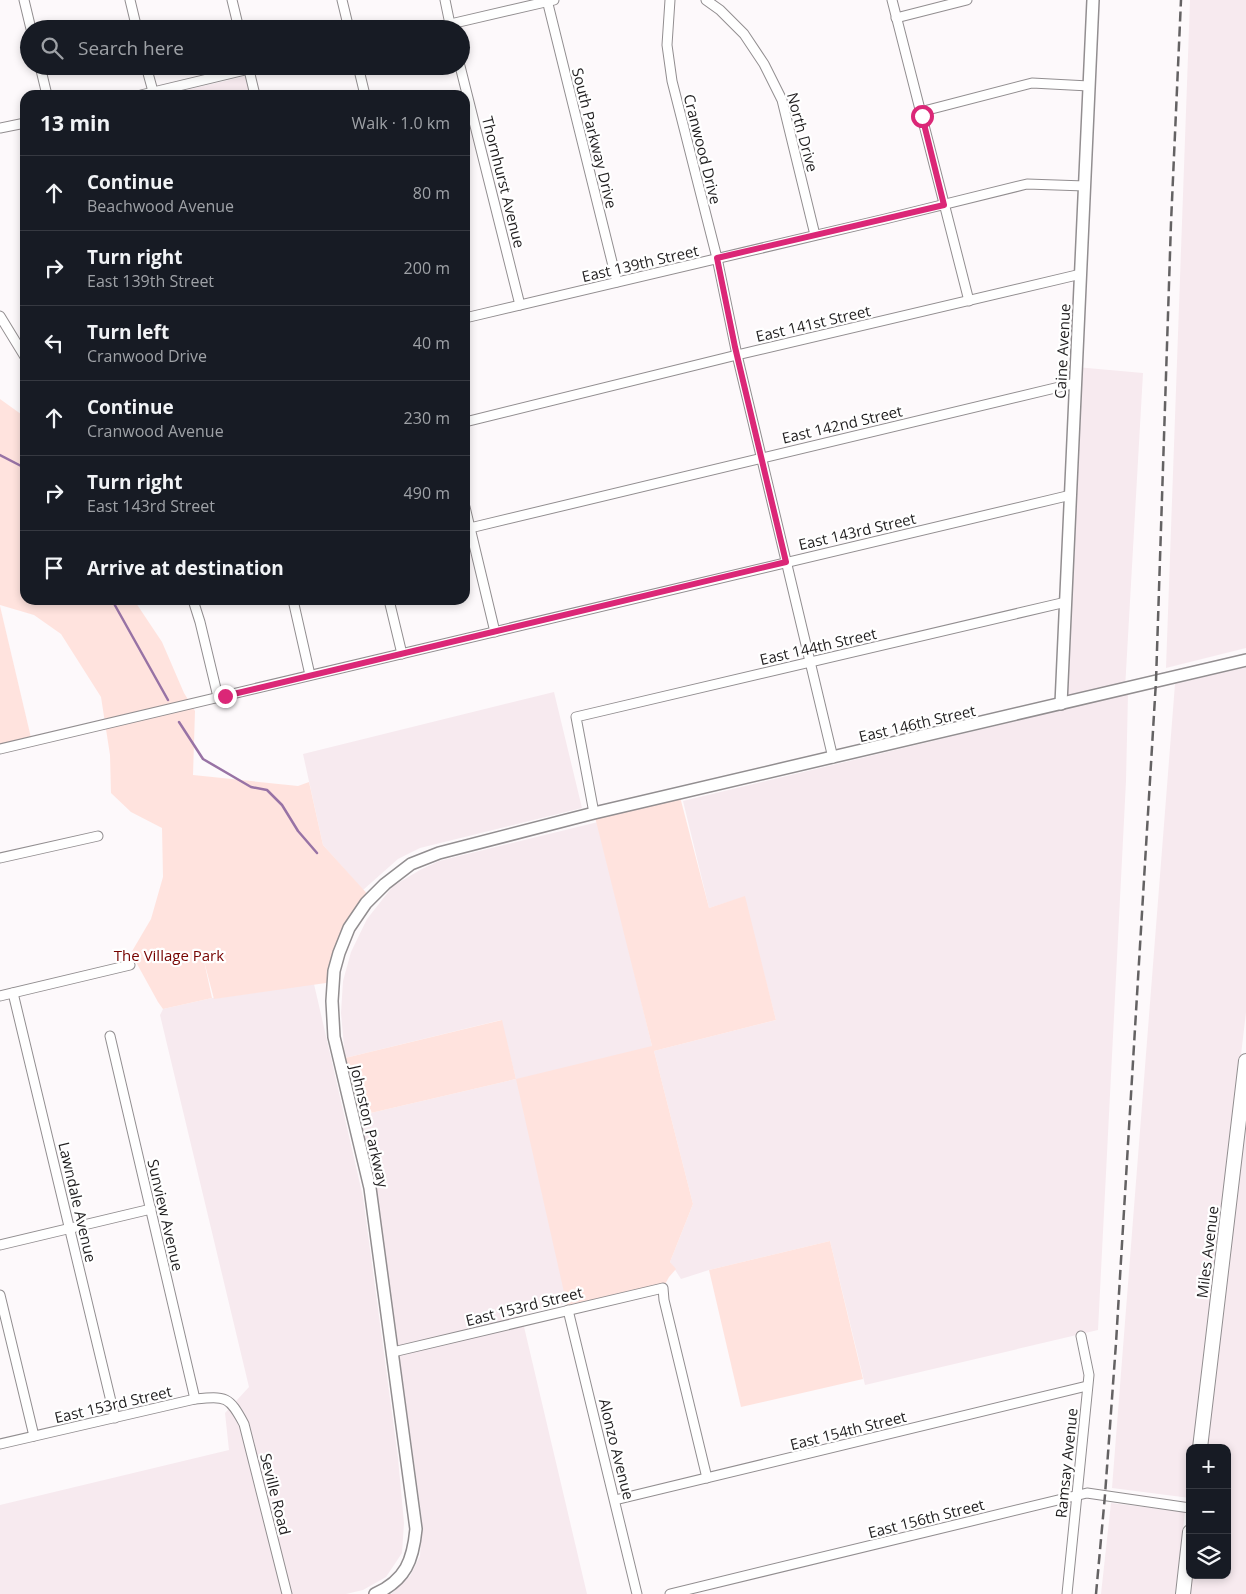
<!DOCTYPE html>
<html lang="en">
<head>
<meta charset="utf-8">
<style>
  body { margin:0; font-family:"Open Sans",sans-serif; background:#242831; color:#f1f3f6 }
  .controls { position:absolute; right:15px; bottom:15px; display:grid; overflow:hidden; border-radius:10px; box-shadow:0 2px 8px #0003 }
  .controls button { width:45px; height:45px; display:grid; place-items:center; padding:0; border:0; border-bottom:1px solid #363941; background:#171b24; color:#f1f3f6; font:25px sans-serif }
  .stop { position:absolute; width:15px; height:15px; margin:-11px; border:4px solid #db2777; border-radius:50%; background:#fff }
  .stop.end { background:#db2777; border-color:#fff; box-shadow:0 1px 5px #0008 }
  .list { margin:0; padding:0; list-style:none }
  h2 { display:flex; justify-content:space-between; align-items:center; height:65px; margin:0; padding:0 20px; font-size:21px }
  h2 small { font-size:16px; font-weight:400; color:#9ea1a6 }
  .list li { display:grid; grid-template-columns:32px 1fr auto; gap:15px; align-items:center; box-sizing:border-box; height:75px; padding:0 20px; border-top:1px solid #363941 }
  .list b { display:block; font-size:19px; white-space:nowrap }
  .list p { margin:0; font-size:16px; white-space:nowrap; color:#9ea1a6 }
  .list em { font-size:16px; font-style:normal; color:#9ea1a6 }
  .icon { flex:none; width:28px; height:28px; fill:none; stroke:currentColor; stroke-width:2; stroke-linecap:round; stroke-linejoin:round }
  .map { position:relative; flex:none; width:1246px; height:1594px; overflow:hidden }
  .search { position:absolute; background:#171b24; box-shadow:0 2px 8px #0003; left:20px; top:20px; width:450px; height:55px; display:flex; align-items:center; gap:12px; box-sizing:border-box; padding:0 18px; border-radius:28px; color:#9ea1a6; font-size:19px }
  .panel { position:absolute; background:#171b24; box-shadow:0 2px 8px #0003; left:20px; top:90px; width:450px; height:515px; border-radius:15px }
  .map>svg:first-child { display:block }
</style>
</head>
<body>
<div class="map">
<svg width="1246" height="1594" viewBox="0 0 1246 1594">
  <rect width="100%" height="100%" fill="#fdf9fb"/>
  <g fill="#f7eaef">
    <path d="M1190,0H1246V648L1166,668Z"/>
    <path d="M246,76L251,95H165Z"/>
    <path d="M1076,367L1143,373L1125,689L1061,704Z"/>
    <path d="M1246,667V1012L1195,1448H1190V1498L1112,1488L1175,684Z"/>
    <path d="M554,692L582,808L420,848L398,859L363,890L323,845L303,754Z"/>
    <path d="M1128,694L1126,781L1098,1330L865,1385L830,1241L709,1270L681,1279L670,1262L693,1204L654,1051L776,1020L744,897L709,908L683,801Z"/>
    <path d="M598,822L652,1046L568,1303L521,1314L587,1594H391L410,1576L420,1556L422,1520L377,1194L358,1116L516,1079L501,1020L345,1058L341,1013L343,981L351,952L367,919L393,886L420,870L439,861Z"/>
    <path d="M314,984L363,1197L398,1458L404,1523L402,1553L386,1577L363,1590L346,1594H0V1505L229,1450L225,1413L249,1387L160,1015L163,1009L212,998Z"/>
    <path d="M1246,1098V1594H1183L1190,1575H1227V1448H1200Z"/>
    <path d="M1111,1503L1185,1512L1175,1594H1101Z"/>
  </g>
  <g fill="#ffe3de">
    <path d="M0,399L25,417V600H134L162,642L184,693L195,711L193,775L298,786L309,782L323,845L371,898L349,928L333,982L214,999L204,961L212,998L163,1009L158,1002L131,953L151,919L163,877L162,828L131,812L111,793L110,755L101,697L61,634L34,615L0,605Z"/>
    <path d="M0,606L32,742L0,749Z"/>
    <path d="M679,793L709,908L745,896L776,1020L654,1051L693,1204L670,1262L676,1269L669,1277L663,1288L568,1310L516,1079L358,1116L345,1058L502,1020L516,1079L652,1046L594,813Z"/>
    <path d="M830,1241L863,1379L741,1407L709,1270Z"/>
  </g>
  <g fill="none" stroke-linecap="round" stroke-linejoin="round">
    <g stroke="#9873a5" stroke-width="2.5">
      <path d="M0,455L25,468"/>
      <path d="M112,600L168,700"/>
      <path d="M179,722L203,759L251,787L267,790L282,805L298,831L317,853"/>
    </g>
    <g stroke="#928e90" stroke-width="11">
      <g id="minor">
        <path d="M24,0L31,29"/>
        <path d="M130,0L137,29"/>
        <path d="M232,0L239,29"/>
        <path d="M342,0L349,29"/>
        <path d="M445,0L451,29"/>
        <path d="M547,0L617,282"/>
        <path d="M670,0L667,45L672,81L717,258L737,355L833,758"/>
        <path d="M706,0L720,10L744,34L764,64L782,100L815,235"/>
        <path d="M892,0L969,301"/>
        <path d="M896,18L967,0"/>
        <path d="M429,29L554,0"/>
        <path d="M40,66L47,95"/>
        <path d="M146,66L154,95"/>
        <path d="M248,66L255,95"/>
        <path d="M358,66L365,95"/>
        <path d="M460,66L520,305"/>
        <path d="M141,95L262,66"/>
        <path d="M920,112L1032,83L1089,86"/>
        <path d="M0,128L25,123"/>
        <path d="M0,316L25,357"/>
        <path d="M465,318L885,219L1027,184L1085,186"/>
        <path d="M465,422L737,355L1081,274"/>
        <path d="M465,507L495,632"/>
        <path d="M470,528L1076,383"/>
        <path d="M193,600L200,622L218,697"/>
        <path d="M293,600L310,675"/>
        <path d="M389,600L402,654"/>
        <path d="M0,749L1071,495"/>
        <path d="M594,813L576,717L1066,602"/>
        <path d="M0,858L98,836"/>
        <path d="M13,993L115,1418"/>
        <path d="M0,996L130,965"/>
        <path d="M110,1036L195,1399"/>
        <path d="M0,1245L151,1209"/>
        <path d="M0,1295L34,1436"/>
        <path d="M568,1310L637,1594"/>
        <path d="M393,1352L663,1288L664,1300L707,1478"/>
        <path d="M0,1444L195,1399C226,1396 229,1396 244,1424L287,1594"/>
        <path d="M615,1500L1087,1386"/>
        <path d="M670,1594L1087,1493L1190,1508"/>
        <path d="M1067,1594L1089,1375L1081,1336"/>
      </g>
    </g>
    <g stroke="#928e90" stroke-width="14">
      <g id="tertiary">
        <path d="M1061,704L1093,0"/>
        <path d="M375,1594C406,1580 413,1560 416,1529L370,1188L334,1037L332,1001L334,971L339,953L349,928L366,903L385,884L411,864L439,853L594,813L1246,660"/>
      </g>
    </g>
    <g stroke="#928e90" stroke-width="16">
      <g id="primary">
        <path d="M1200,1448L1246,1061"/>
        <path d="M1183,1594L1190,1532"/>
      </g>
    </g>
    <use href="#minor" stroke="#fff" stroke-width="9"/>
    <use href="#tertiary" stroke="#fff" stroke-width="11"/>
    <use href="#primary" stroke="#fff" stroke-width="14"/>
    <path stroke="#646263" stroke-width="2.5" stroke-dasharray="10 5" stroke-linecap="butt" d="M1096,1594L1105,1495L1116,1343L1156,681L1171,223L1181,0"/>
  </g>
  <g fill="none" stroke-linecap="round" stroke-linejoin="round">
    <path stroke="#db2777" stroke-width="6" d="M225,696L786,562L735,347L717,258L944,205L922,116"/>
  </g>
  <g text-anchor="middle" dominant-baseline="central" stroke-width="4.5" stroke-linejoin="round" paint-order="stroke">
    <g font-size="15" fill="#201e1f" stroke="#fff">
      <text transform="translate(803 132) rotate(75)">North Drive</text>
      <text transform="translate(595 138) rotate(76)">South Parkway Drive</text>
      <text transform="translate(703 149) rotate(76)">Cranwood Drive</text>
      <text transform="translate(504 182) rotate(76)">Thornhurst Avenue</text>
      <text transform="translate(640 263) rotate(-13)">East 139th Street</text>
      <text transform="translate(813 323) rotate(-13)">East 141st Street</text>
      <text transform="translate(1062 351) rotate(-87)">Caine Avenue</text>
      <text transform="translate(842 424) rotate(-13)">East 142nd Street</text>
      <text transform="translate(857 531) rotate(-13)">East 143rd Street</text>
      <text transform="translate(818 646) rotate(-13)">East 144th Street</text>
      <text transform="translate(917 723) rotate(-13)">East 146th Street</text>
      <text transform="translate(370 1126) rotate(77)">Johnston Parkway</text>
      <text transform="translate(78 1202) rotate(77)">Lawndale Avenue</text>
      <text transform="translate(166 1215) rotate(77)">Sunview Avenue</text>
      <text transform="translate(1207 1252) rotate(-83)">Miles Avenue</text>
      <text transform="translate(524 1306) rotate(-14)">East 153rd Street</text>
      <text transform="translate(113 1404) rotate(-13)">East 153rd Street</text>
      <text transform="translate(848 1430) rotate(-14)">East 154th Street</text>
      <text transform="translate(617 1449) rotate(76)">Alonzo Avenue</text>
      <text transform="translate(1066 1463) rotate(-84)">Ramsay Avenue</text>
      <text transform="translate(276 1494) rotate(76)">Seville Road</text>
      <text transform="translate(926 1518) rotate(-14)">East 156th Street</text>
    </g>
    <g font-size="15" fill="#770300" stroke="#fff">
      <text x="169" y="955">The Village Park</text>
    </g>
  </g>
</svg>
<div class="controls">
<button>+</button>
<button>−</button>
<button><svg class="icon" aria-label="layers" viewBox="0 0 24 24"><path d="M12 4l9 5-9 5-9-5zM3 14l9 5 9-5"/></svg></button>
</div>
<div class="stop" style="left:922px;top:116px"></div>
<div class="stop end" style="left:225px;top:696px"></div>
<div class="search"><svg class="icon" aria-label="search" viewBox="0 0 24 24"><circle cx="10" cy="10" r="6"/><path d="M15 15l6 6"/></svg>Search here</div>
<section class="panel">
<h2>13 min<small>Walk · 1.0 km</small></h2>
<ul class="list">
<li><svg class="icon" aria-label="ahead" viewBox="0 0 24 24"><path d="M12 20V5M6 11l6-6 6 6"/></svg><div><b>Continue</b><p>Beachwood Avenue</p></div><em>80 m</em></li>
<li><svg class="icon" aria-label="right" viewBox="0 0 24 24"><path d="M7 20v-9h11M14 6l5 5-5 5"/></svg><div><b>Turn right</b><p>East 139th Street</p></div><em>200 m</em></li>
<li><svg class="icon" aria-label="left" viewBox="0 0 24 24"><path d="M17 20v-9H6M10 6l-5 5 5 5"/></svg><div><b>Turn left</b><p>Cranwood Drive</p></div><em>40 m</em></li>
<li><svg class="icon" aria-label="ahead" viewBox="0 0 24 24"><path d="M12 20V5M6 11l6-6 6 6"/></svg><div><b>Continue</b><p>Cranwood Avenue</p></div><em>230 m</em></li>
<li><svg class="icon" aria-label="right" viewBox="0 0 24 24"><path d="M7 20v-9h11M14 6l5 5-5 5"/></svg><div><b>Turn right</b><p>East 143rd Street</p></div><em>490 m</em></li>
<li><svg class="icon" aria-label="arrive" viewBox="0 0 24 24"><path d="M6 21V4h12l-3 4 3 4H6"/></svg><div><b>Arrive at destination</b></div></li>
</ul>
</section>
</div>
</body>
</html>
